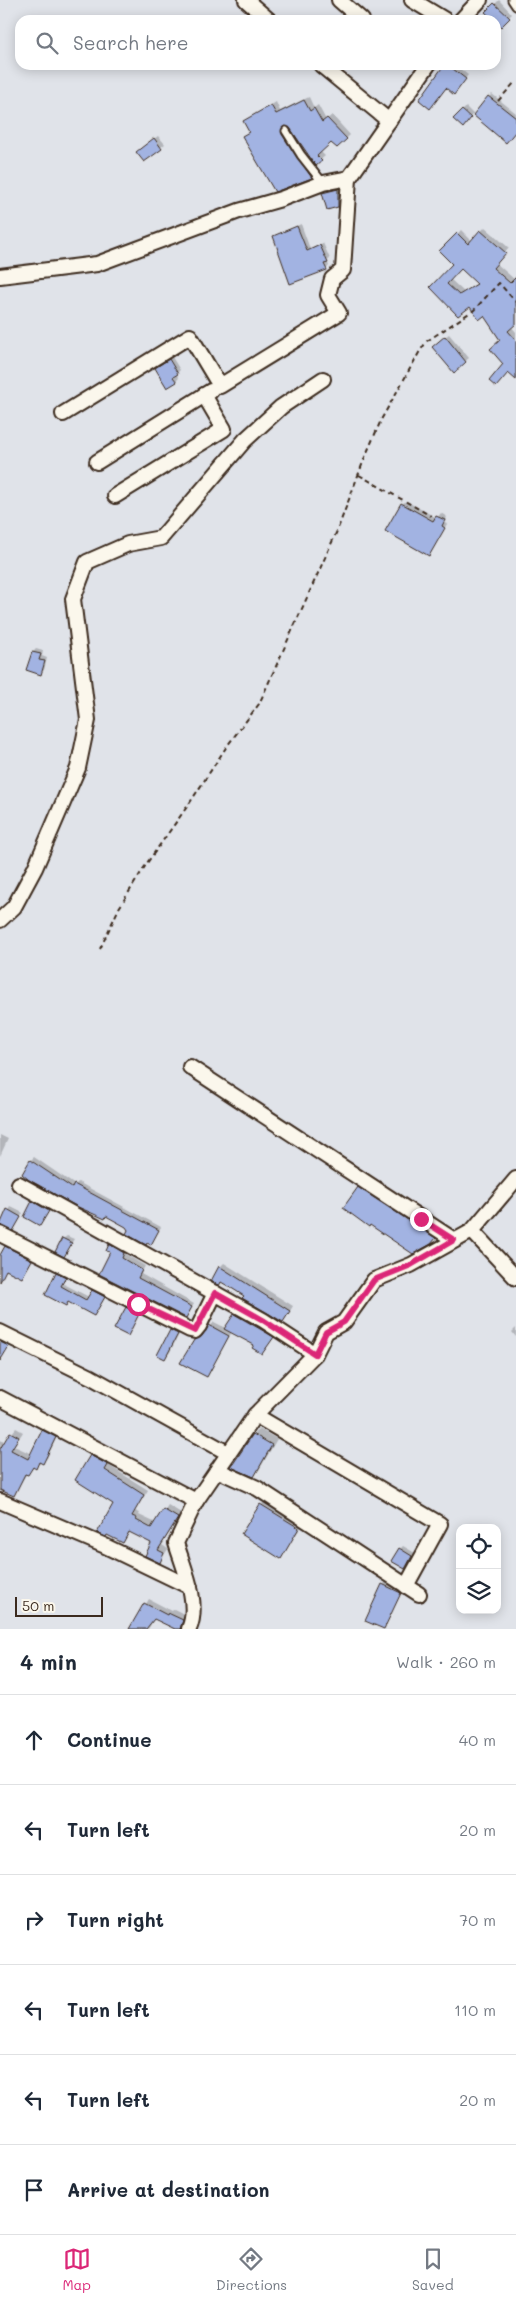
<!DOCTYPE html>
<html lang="en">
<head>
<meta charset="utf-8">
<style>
  body { margin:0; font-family:Mali,sans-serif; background:#f6f6f7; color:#1f2937 }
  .controls { position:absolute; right:15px; bottom:15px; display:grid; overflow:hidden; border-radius:10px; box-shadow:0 2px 12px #0003 }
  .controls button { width:45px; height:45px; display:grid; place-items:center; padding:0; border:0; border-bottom:1px solid #e0e1e3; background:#fff; color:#1f2937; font:25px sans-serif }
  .scale { position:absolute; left:15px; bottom:12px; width:88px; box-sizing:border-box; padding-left:5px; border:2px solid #3b2a1e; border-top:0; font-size:14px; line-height:18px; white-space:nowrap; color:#3b2a1e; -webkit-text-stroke:4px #fbf7ec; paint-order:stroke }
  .stop { position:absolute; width:15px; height:15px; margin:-11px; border:4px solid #db2777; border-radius:50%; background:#fff }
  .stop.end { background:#db2777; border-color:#fff; box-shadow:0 1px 5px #0008 }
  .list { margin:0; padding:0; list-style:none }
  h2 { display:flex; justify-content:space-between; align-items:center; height:65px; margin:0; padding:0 20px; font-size:21px }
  h2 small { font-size:16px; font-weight:400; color:#747a83 }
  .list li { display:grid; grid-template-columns:32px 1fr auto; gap:15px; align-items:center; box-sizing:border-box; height:90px; padding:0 20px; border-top:1px solid #e0e1e3 }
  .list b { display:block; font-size:19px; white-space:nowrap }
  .list em { font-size:16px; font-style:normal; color:#747a83 }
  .icon { flex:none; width:28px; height:28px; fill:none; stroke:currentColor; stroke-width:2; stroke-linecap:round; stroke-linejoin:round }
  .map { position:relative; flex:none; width:516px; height:1629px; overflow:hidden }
  .search { position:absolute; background:#fff; box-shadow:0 2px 12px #0003; left:15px; right:15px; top:15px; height:55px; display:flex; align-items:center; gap:12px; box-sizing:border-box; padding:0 18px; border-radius:15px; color:#747a83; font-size:19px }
  .sheet { height:605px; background:#fff }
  nav { display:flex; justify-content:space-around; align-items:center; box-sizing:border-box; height:70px; border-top:1px solid #e0e1e3; background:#fff; font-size:14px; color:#747a83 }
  nav a { display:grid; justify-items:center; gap:2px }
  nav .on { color:#db2777 }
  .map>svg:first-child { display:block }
</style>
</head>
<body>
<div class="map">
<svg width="516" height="1629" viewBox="0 0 516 1629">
  <rect width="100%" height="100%" fill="#e0e3e9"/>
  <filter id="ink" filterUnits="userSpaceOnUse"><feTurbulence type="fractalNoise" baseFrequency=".02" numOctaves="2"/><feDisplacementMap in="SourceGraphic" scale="10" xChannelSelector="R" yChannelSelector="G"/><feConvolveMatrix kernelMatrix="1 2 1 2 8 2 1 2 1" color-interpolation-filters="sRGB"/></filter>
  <g filter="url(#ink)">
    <g fill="#0003" fill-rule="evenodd">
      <path d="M499,0L512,14L501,25L487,12Z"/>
      <path d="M446,65H455L468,75L457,90Z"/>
      <path d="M492,94L516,113V129L489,97Z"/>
      <path d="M309,97L314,108L318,105L326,120L332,115L350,135L337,147L332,141L320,151L325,156L316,164L291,127L286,126L285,129L315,173L311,177L276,190L243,136L250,131L245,122L276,102L280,111Z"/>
      <path d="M466,107L473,114L463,126L455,119Z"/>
      <path d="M158,136L165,144L144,160L141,148Z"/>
      <path d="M341,186V202L338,206L324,193L327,190Z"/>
      <path d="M301,224L310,249L323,243L330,259L327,261L329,266L326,269L274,236Z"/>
      <path d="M485,227L509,248L496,263L515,280L516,279V322L511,326L516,332V378L508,372L505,364L502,340L484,314L470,305L432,287L453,264L441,251L461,230L472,241ZM461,267L477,283L464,292L450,279Z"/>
      <path d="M449,334L469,358L454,371L437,343Z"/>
      <path d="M172,357L180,370L176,374L179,378L176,381L157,368Z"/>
      <path d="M406,501L437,518L441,513L447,517L444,523L447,524L429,554L402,504Z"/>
      <path d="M36,649L43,651L42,656L47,658L44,670L40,673L33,652Z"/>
      <path d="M0,1135L8,1139L0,1156Z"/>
      <path d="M34,1157L75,1185L78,1182L161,1227L153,1240L130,1229L31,1160Z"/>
      <path d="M363,1184L439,1234L435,1238L358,1188Z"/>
      <path d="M36,1199L51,1207L40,1225L33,1202Z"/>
      <path d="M11,1207L23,1213L13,1229L0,1225Z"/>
      <path d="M67,1236L74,1239L64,1255L63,1239Z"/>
      <path d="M115,1241L128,1248L125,1254L145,1266L141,1274L194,1304L186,1317L101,1274L112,1252L111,1245Z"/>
      <path d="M9,1244L34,1256L21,1277L0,1268V1258Z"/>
      <path d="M224,1263L293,1306L287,1316L282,1321L222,1281L219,1284L220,1267Z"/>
      <path d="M60,1270L68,1274L62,1283L89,1297L96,1288L107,1294L96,1312L47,1294Z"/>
      <path d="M130,1305L141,1311L127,1334V1308Z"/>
      <path d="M238,1311L276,1334L265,1349L232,1332L206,1375L195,1340L205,1333L214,1322L226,1328Z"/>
      <path d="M176,1325L182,1328L170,1352L165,1358L159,1354L171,1331Z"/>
      <path d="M516,1328V1337L512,1332Z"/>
      <path d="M0,1337L11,1342L0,1360Z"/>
      <path d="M48,1426L59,1432L47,1458L27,1473L13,1495L0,1488V1440L5,1442L16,1428L23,1432L14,1446L32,1454L43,1431Z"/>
      <path d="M259,1429L277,1439L259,1470L254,1476V1435Z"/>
      <path d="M95,1451L112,1460L108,1465L148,1490L135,1511L140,1513L139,1515L156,1523L168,1505L181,1513L162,1545L168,1549L160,1561L153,1543L131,1531L123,1542L114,1503L91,1456Z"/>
      <path d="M266,1500L304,1523L280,1557L261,1505Z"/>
      <path d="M403,1546L415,1553L405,1568L400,1549Z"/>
      <path d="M387,1581L403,1590L383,1628V1585Z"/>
      <path d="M149,1599L172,1611L174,1609L186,1615L181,1627L185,1629H172L174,1627L155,1618L148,1629H131Z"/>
    </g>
    <g fill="#a2b3e2" stroke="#3b2a1e" fill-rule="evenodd">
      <path d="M494,3L510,18L501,27L485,12Z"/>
      <path d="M444,65H448L466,79L454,95L446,88L430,109L419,100Z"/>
      <path d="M488,96L516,118V131L506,143L473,115Z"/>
      <path d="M304,100L310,111L314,108L322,122L327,118L347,139L337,148L331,143L317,156L322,161L316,166L290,128L283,127L282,134L312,178L275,192L242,136L249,132L243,121L271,105L276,114Z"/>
      <path d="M462,110L471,118L463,128L453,119Z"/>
      <path d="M154,138L162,149L144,162L136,152Z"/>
      <path d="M338,189V207L327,210L322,193Z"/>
      <path d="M297,226L307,251L320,245L328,263L324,264L327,270L290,284L273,236Z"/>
      <path d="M480,230L506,253L493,268L510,283L516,277V324L508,331L516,340V380L508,373L496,387L489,381L503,364L490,349L500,340L484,316L479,320L470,307L458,316L430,287L452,264L439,251L457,233L468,244ZM461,269L477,284L459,295L447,284Z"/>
      <path d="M445,336L466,362L454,373L432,347Z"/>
      <path d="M169,359L178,374L173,377L177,382L167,388L155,368Z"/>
      <path d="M401,503L433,521L436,516L445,520L442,526L445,528L429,556L385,531Z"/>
      <path d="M32,652L41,654L39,660L45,661L41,675L26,670Z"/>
      <path d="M30,1160L72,1188L74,1184L159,1230L151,1245L147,1243L146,1245L126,1234L128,1230L126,1227L106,1216L105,1219L76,1206L29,1180L22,1174Z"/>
      <path d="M358,1187L436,1238L431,1244L413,1254L370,1225L369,1227L343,1208Z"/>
      <path d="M32,1201L49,1211L40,1226L24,1217Z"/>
      <path d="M7,1209L21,1217L13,1231L0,1225Z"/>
      <path d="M62,1238L72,1243L64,1257L55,1252Z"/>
      <path d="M109,1244L124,1253L122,1258L142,1270L138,1278L192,1307L186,1318L99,1274L110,1252L106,1251Z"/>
      <path d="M5,1246L32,1260L22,1278L6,1270L0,1282V1255Z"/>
      <path d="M219,1266L290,1311L283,1322L242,1298L244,1296L233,1289L221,1282L219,1286L211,1281Z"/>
      <path d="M56,1272L66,1277L61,1286L86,1300L92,1290L105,1297L94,1316L68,1302L66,1306L45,1295Z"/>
      <path d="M126,1307L139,1314L128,1336L114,1329Z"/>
      <path d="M234,1314L274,1337L262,1354L252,1348L254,1345L224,1329Z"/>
      <path d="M209,1325L229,1336L207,1377L180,1363L194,1340L202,1336Z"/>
      <path d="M170,1330L178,1334L165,1359L157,1355Z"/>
      <path d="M0,1342L9,1346L0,1361Z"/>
      <path d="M42,1430L56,1437L43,1464L39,1462L36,1469L33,1467L28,1475L25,1474L14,1496L0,1490V1449L10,1432L19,1437L11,1450L28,1459Z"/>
      <path d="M253,1434L272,1445L254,1477L231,1467Z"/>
      <path d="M90,1455L108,1465L105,1470L144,1495L132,1516L137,1518L136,1520L151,1528L163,1509L178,1518L158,1550L164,1553L160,1563L145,1556L151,1543L129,1532L123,1543L107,1535L106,1537L97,1533L113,1504L75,1480Z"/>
      <path d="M260,1504L299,1528L281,1559L241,1534Z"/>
      <path d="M399,1548L412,1556L405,1569L391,1561Z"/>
      <path d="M382,1584L401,1593L384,1629L365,1621Z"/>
      <path d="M144,1603L167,1615L168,1613L183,1620L180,1629H175L154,1619L146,1629H129Z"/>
    </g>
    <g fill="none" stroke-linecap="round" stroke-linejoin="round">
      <g stroke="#3b2a1e" stroke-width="11">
        <g id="lane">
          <path d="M512,0L516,6"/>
          <path d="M286,131L301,155L323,183"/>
        </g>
      </g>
      <g stroke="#3b2a1e" stroke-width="18">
        <g id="street">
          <path d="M246,0L269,20"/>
          <path d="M339,0L362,20"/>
          <path d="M412,0L445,20"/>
          <path d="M461,20L480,0"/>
          <path d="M321,65L389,121"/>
          <path d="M0,276L97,264L239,211L281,199L323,183L349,178"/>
          <path d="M63,414L190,336L220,386L339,313L328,295L332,279L343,270L349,178L428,65"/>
          <path d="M97,462L211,391"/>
          <path d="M115,496L224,429L204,395"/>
          <path d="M0,920L14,907L35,868L78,768L88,720L73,599L87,562L128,544L161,538L245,440L281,407L323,379"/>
          <path d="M190,1067L454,1240"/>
          <path d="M19,1184L263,1320L315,1354"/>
          <path d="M472,1231L516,1278"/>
          <path d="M0,1234L190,1330L195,1331L199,1326L215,1293"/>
          <path d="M0,1332L91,1377L228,1453"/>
          <path d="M0,1398L196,1501"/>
          <path d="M255,1415L440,1524L406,1586"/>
          <path d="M217,1470L257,1488L419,1594"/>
          <path d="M0,1501L103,1545L190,1587"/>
          <path d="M189,1629C200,1603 184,1569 176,1543L196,1501L255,1415L315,1354L326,1332L344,1322L374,1280L411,1265L472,1231L516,1179"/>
        </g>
      </g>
      <g stroke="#3b2a1e" stroke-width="2" stroke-dasharray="5 4" stroke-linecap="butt">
        <path d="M498,101L516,81"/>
        <path d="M359,475L431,516"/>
        <path d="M100,949L119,908L147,863L189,804L227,746L259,704L337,531L365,457L382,418L420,351L427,341L474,310L499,283L516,302"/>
      </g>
      <use href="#lane" stroke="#fbf7ec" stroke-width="7"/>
      <use href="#street" stroke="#fbf7ec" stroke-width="14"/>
    </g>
  </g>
  <g fill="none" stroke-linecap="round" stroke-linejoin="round" filter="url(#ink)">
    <path stroke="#db2777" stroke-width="6" d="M138,1304L195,1331L215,1293L263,1320L315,1354L326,1332L344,1322L374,1280L411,1265L454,1240L421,1219"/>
  </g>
</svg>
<div class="controls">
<button><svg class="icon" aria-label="locate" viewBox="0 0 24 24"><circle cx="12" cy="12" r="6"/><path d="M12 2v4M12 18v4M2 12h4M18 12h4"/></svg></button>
<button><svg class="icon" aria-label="layers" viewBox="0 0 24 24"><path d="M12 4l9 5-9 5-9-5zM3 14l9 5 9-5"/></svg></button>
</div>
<div class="scale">50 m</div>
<div class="stop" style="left:138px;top:1304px"></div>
<div class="stop end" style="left:421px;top:1219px"></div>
<div class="search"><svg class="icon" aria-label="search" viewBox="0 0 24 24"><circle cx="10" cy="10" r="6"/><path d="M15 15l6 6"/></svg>Search here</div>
</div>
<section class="sheet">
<h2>4 min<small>Walk · 260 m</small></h2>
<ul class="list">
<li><svg class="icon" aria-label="ahead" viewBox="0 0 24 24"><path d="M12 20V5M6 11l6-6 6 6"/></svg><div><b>Continue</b></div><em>40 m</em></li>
<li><svg class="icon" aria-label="left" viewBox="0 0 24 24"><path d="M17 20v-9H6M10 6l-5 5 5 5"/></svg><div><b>Turn left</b></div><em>20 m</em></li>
<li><svg class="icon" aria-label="right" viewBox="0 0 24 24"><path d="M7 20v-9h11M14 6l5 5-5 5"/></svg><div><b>Turn right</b></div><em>70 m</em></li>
<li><svg class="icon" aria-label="left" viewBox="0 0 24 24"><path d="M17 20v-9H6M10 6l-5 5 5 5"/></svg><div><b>Turn left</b></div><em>110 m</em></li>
<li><svg class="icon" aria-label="left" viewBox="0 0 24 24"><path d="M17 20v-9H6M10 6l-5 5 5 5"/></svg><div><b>Turn left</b></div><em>20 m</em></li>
<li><svg class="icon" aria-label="arrive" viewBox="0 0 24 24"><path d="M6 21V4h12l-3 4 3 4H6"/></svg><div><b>Arrive at destination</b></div></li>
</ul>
</section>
<nav>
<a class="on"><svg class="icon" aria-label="map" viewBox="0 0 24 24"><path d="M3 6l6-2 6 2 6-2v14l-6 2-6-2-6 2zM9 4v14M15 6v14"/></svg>Map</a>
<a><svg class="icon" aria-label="directions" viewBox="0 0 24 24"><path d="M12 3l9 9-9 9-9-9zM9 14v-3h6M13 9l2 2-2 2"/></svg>Directions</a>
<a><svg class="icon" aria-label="saved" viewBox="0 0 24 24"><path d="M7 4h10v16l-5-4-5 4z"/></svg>Saved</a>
</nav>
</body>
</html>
